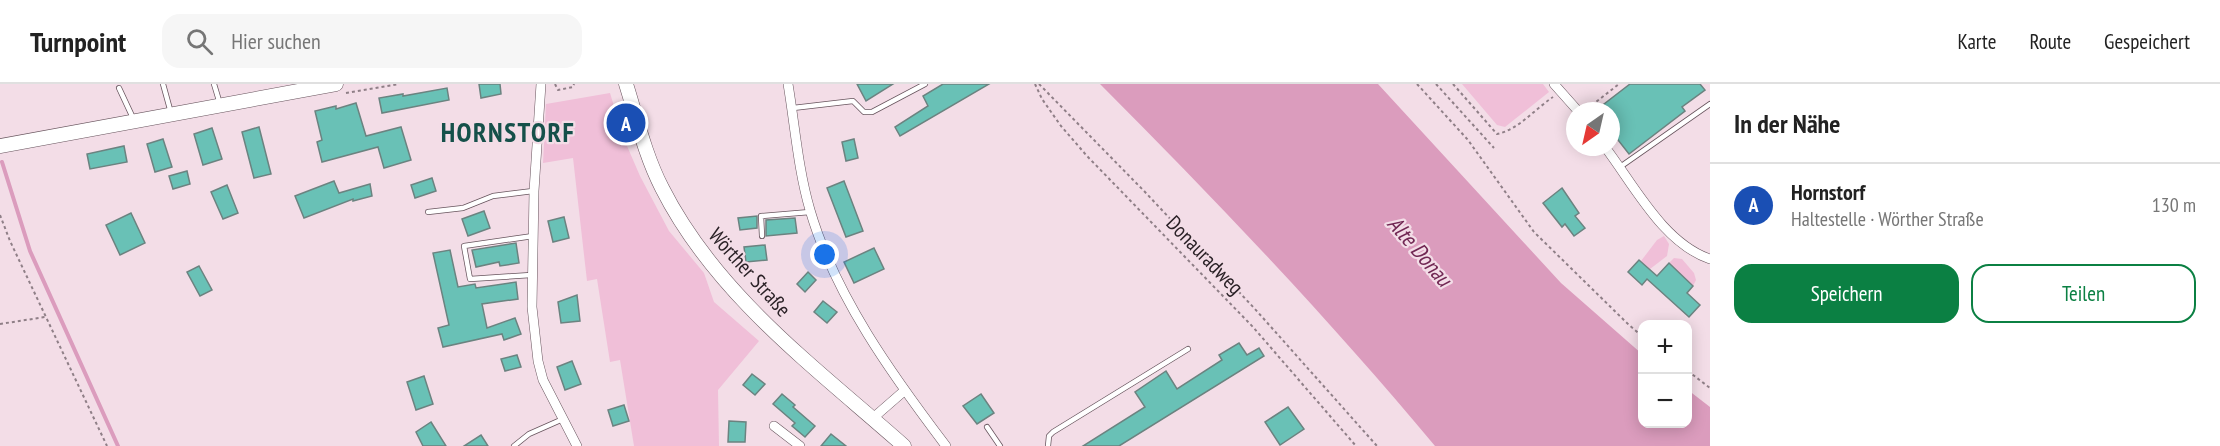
<!DOCTYPE html>
<html lang="de">
<head>
<meta charset="utf-8">
<style>
  body { margin:0; font-family:"PT Sans Narrow",sans-serif; background:#f6f6f6; color:#222 }
  .controls { position:absolute; right:18px; bottom:18px; display:grid; overflow:hidden; border-radius:12px; box-shadow:0 3px 15px #0003 }
  .controls button { width:54px; height:54px; display:grid; place-items:center; padding:0; border:0; border-bottom:2px solid #e0e0e0; background:#fff; color:#222; font:30px sans-serif }
  .compass { position:absolute; left:1566px; top:18px; width:54px; height:54px; border-radius:50%; background:#fff; box-shadow:0 3px 15px #0003; rotate:214deg }
  .you { position:absolute; left:825px; top:171px; width:21px; height:21px; margin:-15px; border:4px solid #fff; border-radius:50%; background:#1a73e8; box-shadow:0 0 0 9px #1a73e833 }
  .badge { display:grid; place-items:center; width:39px; height:39px; border-radius:50%; background:#0b8043; color:#fff; font-size:20px; font-weight:700 }
  .pin { position:absolute; translate:-50% -50%; border:3px solid #fff; box-shadow:0 2px 6px #0006 }
  .list { margin:0; padding:0; list-style:none }
  h2 { display:flex; justify-content:space-between; align-items:center; height:78px; margin:0; padding:0 24px; font-size:26px }
  h2 small { font-size:20px; font-weight:400; color:#767676 }
  .list li { display:grid; grid-template-columns:39px 1fr auto; gap:18px; align-items:center; box-sizing:border-box; height:84px; padding:0 24px; border-top:2px solid #e0e0e0 }
  .list b { display:block; font-size:22px; white-space:nowrap }
  .list p { margin:0; font-size:20px; white-space:nowrap; color:#767676 }
  .list em { font-size:20px; font-style:normal; color:#767676 }
  .actions { display:flex; gap:12px; padding:18px 24px }
  .actions a { flex:1; padding:14px 0; border:2px solid #0b8043; border-radius:18px; text-align:center; font-size:21px; color:#0b8043 }
  .actions .main { background:#0b8043; color:#fff }
  .icon { flex:none; width:33px; height:33px; fill:none; stroke:currentColor; stroke-width:2; stroke-linecap:round; stroke-linejoin:round }
  .map { position:relative; flex:none; width:1710px; height:362px; overflow:hidden }
  header { display:flex; align-items:center; gap:36px; box-sizing:border-box; height:84px; padding:0 30px; background:#fff; border-bottom:2px solid #e0e0e0 }
  header strong { font-size:28px }
  nav { display:flex; gap:33px; margin-inline-start:auto; font-size:21px }
  .search { width:420px; height:54px; background:#f6f6f6; display:flex; align-items:center; gap:15px; box-sizing:border-box; padding:0 21px; border-radius:18px; color:#767676; font-size:22px }
  main { display:flex }
  aside { flex:1; background:#fff }
  .map>svg:first-child { display:block }
</style>
</head>
<body>
<header>
<strong>Turnpoint</strong>
<div class="search"><svg class="icon" aria-label="search" viewBox="0 0 24 24"><circle cx="10" cy="10" r="6"/><path d="M15 15l6 6"/></svg>Hier suchen</div>
<nav><a>Karte</a><a>Route</a><a>Gespeichert</a></nav>
</header>
<main>
<div class="map">
<svg width="1710" height="362" viewBox="0 0 1710 362">
  <rect width="100%" height="100%" fill="#f3dde7"/>
  <g fill="#f0bfd8">
    <path d="M1462,0H1543L1549,8L1505,43L1497,41Z"/>
    <path d="M610,9L624,55L640,92L669,147L704,189L714,218L759,257L718,306L719,362H634L620,276L610,278L597,195L587,197L573,74L543,79L546,20Z"/>
    <path d="M1664,152L1669,160L1667,172L1650,185L1641,177L1657,156Z"/>
    <path d="M1674,174L1682,175L1694,189L1696,196L1693,202L1669,179Z"/>
  </g>
  <path fill="#db9cbd" d="M1100,0H1378L1561,199L1642,270V340H1688V306L1710,323V362H1435C1330,236 1216,116 1100,0Z"/>
  <g fill="none" stroke-linecap="round" stroke-linejoin="round">
    <path stroke="#db9cbd" stroke-width="4" d="M2,78L30,167L118,362"/>
  </g>
  <g fill="#69c1b6" stroke="#6b8380" stroke-width="1.5">
    <path d="M479,0H500L501,10L481,14Z"/>
    <path d="M857,0H893L866,17Z"/>
    <path d="M943,0H989L900,52L895,43L928,22L923,12Z"/>
    <path d="M1630,0H1700L1705,6L1682,23L1685,27L1629,70L1611,47V27H1595Z"/>
    <path d="M447,4L449,16L382,29L379,14L403,10V12Z"/>
    <path d="M356,19L366,52L401,43L411,76L384,84L378,63L322,78L317,58L322,56L315,27L336,22V25Z"/>
    <path d="M259,43L271,90L254,94L242,48Z"/>
    <path d="M212,44L222,75L203,81L194,50Z"/>
    <path d="M163,55L172,83L155,88L147,60Z"/>
    <path d="M854,55L858,74L846,77L842,58Z"/>
    <path d="M124,62L127,78L90,85L87,70Z"/>
    <path d="M187,87L190,100L173,105L169,92Z"/>
    <path d="M432,94L436,107L415,114L411,101Z"/>
    <path d="M334,97L339,109L370,100L372,112L353,117V115L304,134L295,112Z"/>
    <path d="M844,97L863,147L846,153L827,104Z"/>
    <path d="M227,101L238,129L223,135L211,108Z"/>
    <path d="M1562,104L1579,129L1575,132L1585,144L1574,152L1565,140L1562,143L1543,119Z"/>
    <path d="M484,127L490,144L468,152L462,135Z"/>
    <path d="M131,129L145,159L120,171L106,141Z"/>
    <path d="M757,132V144L740,146L738,134Z"/>
    <path d="M564,133L569,154L553,158L548,137Z"/>
    <path d="M795,134L797,149L766,152V136Z"/>
    <path d="M516,159L519,179L500,182L499,178L476,183L472,166Z"/>
    <path d="M765,161L767,176L746,178L744,163Z"/>
    <path d="M874,164L884,185L854,199L844,178Z"/>
    <path d="M450,166L458,203L475,200L476,204L516,198L518,215L482,220L487,244L515,234L521,250L504,256L502,250L443,263L438,244L449,241L433,169Z"/>
    <path d="M1639,176L1657,192L1669,179L1693,202L1687,209L1700,221L1689,233L1647,195L1642,201L1628,188Z"/>
    <path d="M199,182L212,206L200,212L187,188Z"/>
    <path d="M808,188L816,196L805,208L797,200Z"/>
    <path d="M577,211L580,237L561,239L558,218Z"/>
    <path d="M823,217L837,228L827,239L814,228Z"/>
    <path d="M1239,259L1247,271L1259,264L1264,272L1119,362H1083L1145,323L1135,308L1166,287L1177,305L1222,276L1219,271Z"/>
    <path d="M517,271L521,283L505,287L501,275Z"/>
    <path d="M572,277L581,300L565,306L557,283Z"/>
    <path d="M752,290L765,300L755,311L743,301Z"/>
    <path d="M424,292L433,320L416,326L407,298Z"/>
    <path d="M782,310L795,321L793,323L815,342L805,353L792,342L795,339L773,320Z"/>
    <path d="M981,310L994,329L977,340L963,322Z"/>
    <path d="M624,321L629,337L613,342L608,326Z"/>
    <path d="M1288,323L1304,345L1280,361L1265,338Z"/>
    <path d="M729,337L746,338L745,358H728Z"/>
    <path d="M431,338L446,362H423L416,348Z"/>
    <path d="M831,350L846,362H821Z"/>
    <path d="M481,351L488,362H464Z"/>
  </g>
  <g fill="none" stroke-linecap="round" stroke-linejoin="round">
    <g stroke="#67545d" stroke-width="6">
      <g id="lane">
        <path d="M163,0L171,29"/>
        <path d="M214,0L220,20"/>
        <path d="M119,4L133,34"/>
        <path d="M793,24L853,17L864,28H872L925,0"/>
        <path d="M1620,83L1710,20"/>
        <path d="M428,128L463,124L493,112L533,107"/>
        <path d="M762,152L761,132L810,128"/>
        <path d="M531,191L470,195L464,162L533,152"/>
        <path d="M987,343L1000,362"/>
        <path d="M514,362L529,350L563,335"/>
        <path d="M1048,362L1049,352L1053,348L1188,265"/>
      </g>
    </g>
    <g stroke="#67545d" stroke-width="10">
      <g id="street">
        <path d="M541,0L534,107L532,223L538,277L543,296L577,362"/>
        <path d="M788,0C795,42 798,85 810,126C835,212 893,292 946,362"/>
        <path d="M1554,0L1578,27"/>
        <path d="M1605,63C1634,101 1663,159 1710,175"/>
        <path d="M873,334L904,307"/>
        <path d="M774,342L800,362"/>
      </g>
    </g>
    <g stroke="#67545d" stroke-width="15">
      <g id="secondary">
        <path d="M626,0C637,35 645,71 662,104C716,211 816,284 904,362"/>
        <path d="M0,62L336,0"/>
      </g>
    </g>
    <g stroke="#8f7f87" stroke-width="2" stroke-dasharray="3 3" stroke-linecap="butt">
      <path d="M555,0L558,6L573,3L574,0"/>
      <path d="M1035,0L1042,15L1061,42L1087,72L1253,243L1356,362"/>
      <path d="M1039,0L1145,108L1255,225L1377,362"/>
      <path d="M1417,0L1468,56L1534,148L1629,241L1642,252"/>
      <path d="M1436,0L1494,64"/>
      <path d="M1453,0L1497,50C1518,46 1535,25 1553,13"/>
      <path d="M346,9L399,0"/>
      <path d="M1587,25L1619,0"/>
      <path d="M0,131L10,157L107,362"/>
      <path d="M0,240L45,233"/>
      <path d="M1688,287L1710,304"/>
    </g>
    <use href="#lane" stroke="#fff" stroke-width="4.5"/>
    <use href="#street" stroke="#fff" stroke-width="9"/>
    <use href="#secondary" stroke="#fff" stroke-width="14"/>
  </g>
  <g text-anchor="middle" dominant-baseline="central" stroke-width="4.5" stroke-linejoin="round" paint-order="stroke">
    <g font-size="21" fill="#2b2227" stroke="#f3dde7">
      <text transform="translate(1205 171) rotate(46)">Donauradweg</text>
      <text transform="translate(750 188) rotate(48)">Wörther Straße</text>
    </g>
    <g font-size="22" font-style="italic" fill="#722854" stroke="#f3dde7">
      <text transform="translate(1420 167) rotate(49)">Alte Donau</text>
    </g>
    <g font-size="27" font-weight="bold" letter-spacing="1.5" fill="#15504a" stroke="#f3dde7">
      <text x="508" y="48">HORNSTORF</text>
    </g>
  </g>
</svg>
<div class="controls">
<button>+</button>
<button>−</button>
</div>
<svg class="compass" viewBox="-18 -18 36 36"><path d="M0-13l5 13h-10z" fill="#e53935"/><path d="M0 13l5-13h-10z" fill="#767676"/></svg>
<div class="you"></div>
<div class="pin badge" style="left:626px;top:39px;background:#1a4fb4">A</div>
</div>
<aside>
<h2>In der Nähe<small></small></h2>
<ul class="list">
<li><span class="badge" style="background:#1a4fb4">A</span><div><b>Hornstorf</b><p>Haltestelle · Wörther Straße</p></div><em>130 m</em></li>
</ul>
<div class="actions"><a class="main">Speichern</a><a>Teilen</a></div>
</aside>
</main>
</body>
</html>
